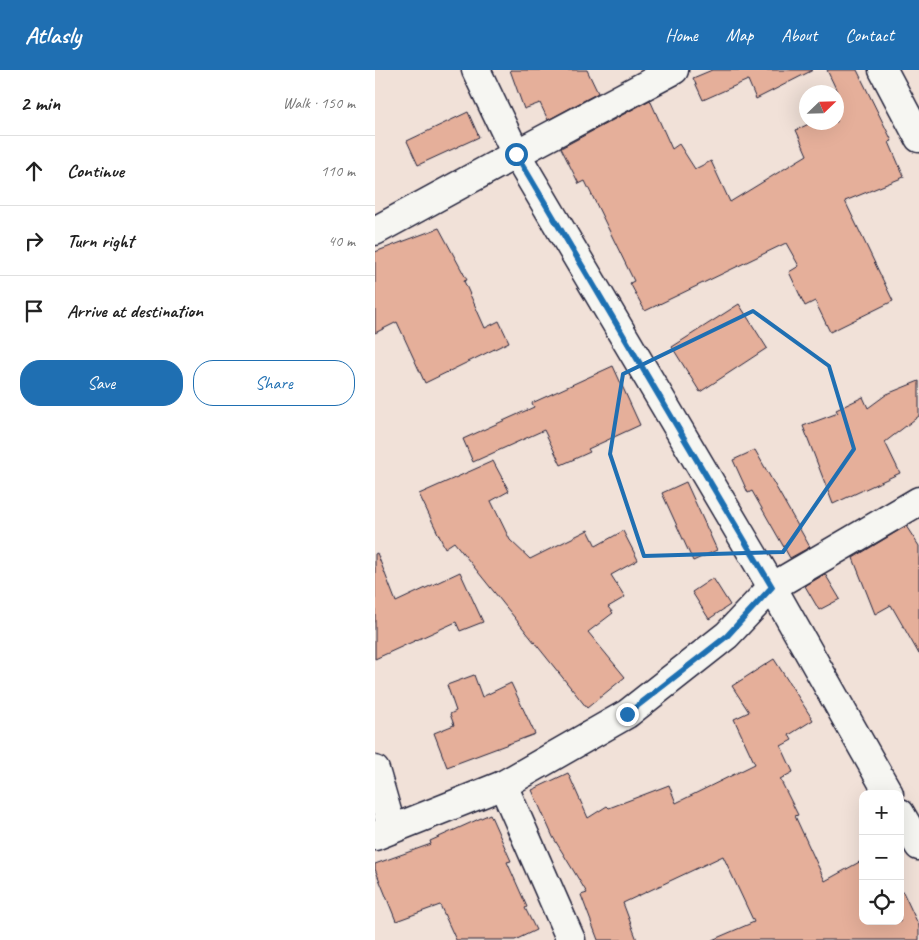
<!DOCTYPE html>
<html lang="en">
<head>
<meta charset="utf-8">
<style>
  body { margin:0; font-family:Caveat,sans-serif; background:#f2f2f2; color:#222 }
  .controls { position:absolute; right:15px; bottom:15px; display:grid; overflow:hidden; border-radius:10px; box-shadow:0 5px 20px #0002 }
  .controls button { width:45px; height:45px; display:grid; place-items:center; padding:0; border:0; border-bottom:1px solid #e0e0e0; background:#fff; color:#222; font:25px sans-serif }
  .compass { position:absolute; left:424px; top:15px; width:45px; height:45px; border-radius:50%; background:#fff; box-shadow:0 5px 20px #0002; rotate:67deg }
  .stop { position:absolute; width:15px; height:15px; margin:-11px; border:4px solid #1f6fb2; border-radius:50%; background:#fff }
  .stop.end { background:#1f6fb2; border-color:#fff; box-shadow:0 1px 5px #0008 }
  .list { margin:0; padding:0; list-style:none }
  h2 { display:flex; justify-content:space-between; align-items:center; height:65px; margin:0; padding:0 20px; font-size:21px }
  h2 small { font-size:16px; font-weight:400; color:#767676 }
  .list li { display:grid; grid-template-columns:32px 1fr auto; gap:15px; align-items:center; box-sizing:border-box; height:70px; padding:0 20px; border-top:1px solid #e0e0e0 }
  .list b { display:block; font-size:19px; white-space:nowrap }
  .list em { font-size:16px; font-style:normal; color:#767676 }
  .actions { display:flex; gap:10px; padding:15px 20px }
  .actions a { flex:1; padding:11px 0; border:1px solid #1f6fb2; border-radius:20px; text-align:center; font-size:18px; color:#1f6fb2 }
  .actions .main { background:#1f6fb2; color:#fff }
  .icon { flex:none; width:28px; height:28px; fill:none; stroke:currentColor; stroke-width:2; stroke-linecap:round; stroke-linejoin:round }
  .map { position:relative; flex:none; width:544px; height:870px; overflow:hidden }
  header { display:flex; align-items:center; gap:30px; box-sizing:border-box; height:70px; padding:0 25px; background:#1f6fb2; color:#fff }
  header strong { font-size:24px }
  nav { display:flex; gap:28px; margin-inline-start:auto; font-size:18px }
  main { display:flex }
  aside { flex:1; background:#fff }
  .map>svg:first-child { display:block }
</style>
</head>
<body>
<header>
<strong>Atlasly</strong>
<nav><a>Home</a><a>Map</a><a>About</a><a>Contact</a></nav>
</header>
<main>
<aside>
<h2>2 min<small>Walk · 150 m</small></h2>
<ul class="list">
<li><svg class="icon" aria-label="ahead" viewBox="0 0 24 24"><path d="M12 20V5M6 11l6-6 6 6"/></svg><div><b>Continue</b></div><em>110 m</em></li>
<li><svg class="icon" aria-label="right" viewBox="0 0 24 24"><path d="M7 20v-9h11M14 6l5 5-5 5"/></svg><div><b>Turn right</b></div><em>40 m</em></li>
<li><svg class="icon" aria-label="arrive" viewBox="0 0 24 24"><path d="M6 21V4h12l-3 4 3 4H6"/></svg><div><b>Arrive at destination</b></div></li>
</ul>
<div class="actions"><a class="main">Save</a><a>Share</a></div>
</aside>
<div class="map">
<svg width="544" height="870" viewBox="0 0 544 870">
  <rect width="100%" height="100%" fill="#f1e1d8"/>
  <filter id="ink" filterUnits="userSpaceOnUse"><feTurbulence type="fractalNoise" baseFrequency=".02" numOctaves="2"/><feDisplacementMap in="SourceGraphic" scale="10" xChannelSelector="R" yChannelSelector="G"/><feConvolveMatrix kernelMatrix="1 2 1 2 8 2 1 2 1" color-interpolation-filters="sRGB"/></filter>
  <g filter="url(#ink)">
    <g fill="#e5af9a" stroke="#22223b">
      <path d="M135,0H212L223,23L173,50L165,33L149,39Z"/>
      <path d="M337,0H438L381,29L373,10L328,30L318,8Z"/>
      <path d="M452,0H482L517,71L514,72L529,107L470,131L518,231L455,262L440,231L430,236L414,202L424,196L411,173L270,241L255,213L259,211L210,111L204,114L186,78L275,30L297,79L304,74L320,99L336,91L355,132L432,85L421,60L438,52H462V21Z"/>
      <path d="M93,42L104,67L43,95L32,71Z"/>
      <path d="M64,158L92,210L89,211L110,258L124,251L134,272L50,313L22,252L0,263V182Z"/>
      <path d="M364,234L392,278L325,322L297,277Z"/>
      <path d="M238,296L265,355L213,379L215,382L186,395L169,360L98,392L88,369L159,337L157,333Z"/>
      <path d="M544,311V346L510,372L525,403L458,434L428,356L463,343L461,340L488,327L493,338L512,324Z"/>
      <path d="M380,380L435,477L415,488L377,421L373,423L358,390Z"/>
      <path d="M118,391L134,421L116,431L135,470L155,489L213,460L221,476L248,461L263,490L236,505L250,527L233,537L238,543L213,562L250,607L212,638L79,472L70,478L44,424Z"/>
      <path d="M311,412L342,480L318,491L287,423Z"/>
      <path d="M531,456L544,476V584L516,535L500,544L478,488Z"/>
      <path d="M2,483L21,532L85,502L108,552L85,561L81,552L0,589V484Z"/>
      <path d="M450,504L465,529L444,540L430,516Z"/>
      <path d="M338,508L355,535L334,549L317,522Z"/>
      <path d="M399,589L438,650L414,665L417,670L406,676L418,702L405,709L423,745L420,746L450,811L488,790V851H525V823L528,822L544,856V870H337L379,852L348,786L248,833L262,870H223L206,825L212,823L178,767L157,720L193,703L213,748L232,736L234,738L294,715L301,733L380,694L359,649L374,642L357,616Z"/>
      <path d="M99,605L107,627L136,613L160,664L72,697L59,663L79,655L75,644L81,641L72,615Z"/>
      <path d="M115,744L136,791L132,792L152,837L150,838L161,860L140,870H81L65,835L21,851L0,799V794L56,774L55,771Z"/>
    </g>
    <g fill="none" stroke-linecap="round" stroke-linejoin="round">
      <g stroke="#22223b" stroke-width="31">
        <g id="street">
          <path d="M101,0L141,84L397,517L514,724"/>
          <path d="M0,161L141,84L299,0"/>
          <path d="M0,700L17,759"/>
          <path d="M128,715L196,870"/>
          <path d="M525,743L544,776"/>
          <path d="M0,766L128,715L252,644L352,565L397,517L544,431"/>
        </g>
      </g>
      <g stroke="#22223b" stroke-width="31">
        <path id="secondary" d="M508,0L544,68"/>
      </g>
      <use href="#street" stroke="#f6f6f2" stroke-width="28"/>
      <use href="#secondary" stroke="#f6f6f2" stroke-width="28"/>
    </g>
  </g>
  <g fill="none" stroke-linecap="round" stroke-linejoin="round" filter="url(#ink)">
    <path stroke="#1f6fb2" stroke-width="6" d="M141,84L397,517L352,566L252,644"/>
  </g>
  <path fill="none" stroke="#1f6fb2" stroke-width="4" stroke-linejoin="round" d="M378,241L454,296L479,379L408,482L269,486L235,384L248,304Z"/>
</svg>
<div class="controls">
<button>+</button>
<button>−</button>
<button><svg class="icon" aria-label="locate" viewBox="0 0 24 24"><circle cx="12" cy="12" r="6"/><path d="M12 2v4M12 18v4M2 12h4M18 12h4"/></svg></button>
</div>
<svg class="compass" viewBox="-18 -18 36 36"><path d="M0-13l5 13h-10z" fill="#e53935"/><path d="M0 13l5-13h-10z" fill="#767676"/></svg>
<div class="stop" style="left:141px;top:84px"></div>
<div class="stop end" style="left:252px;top:644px"></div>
</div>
</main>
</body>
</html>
